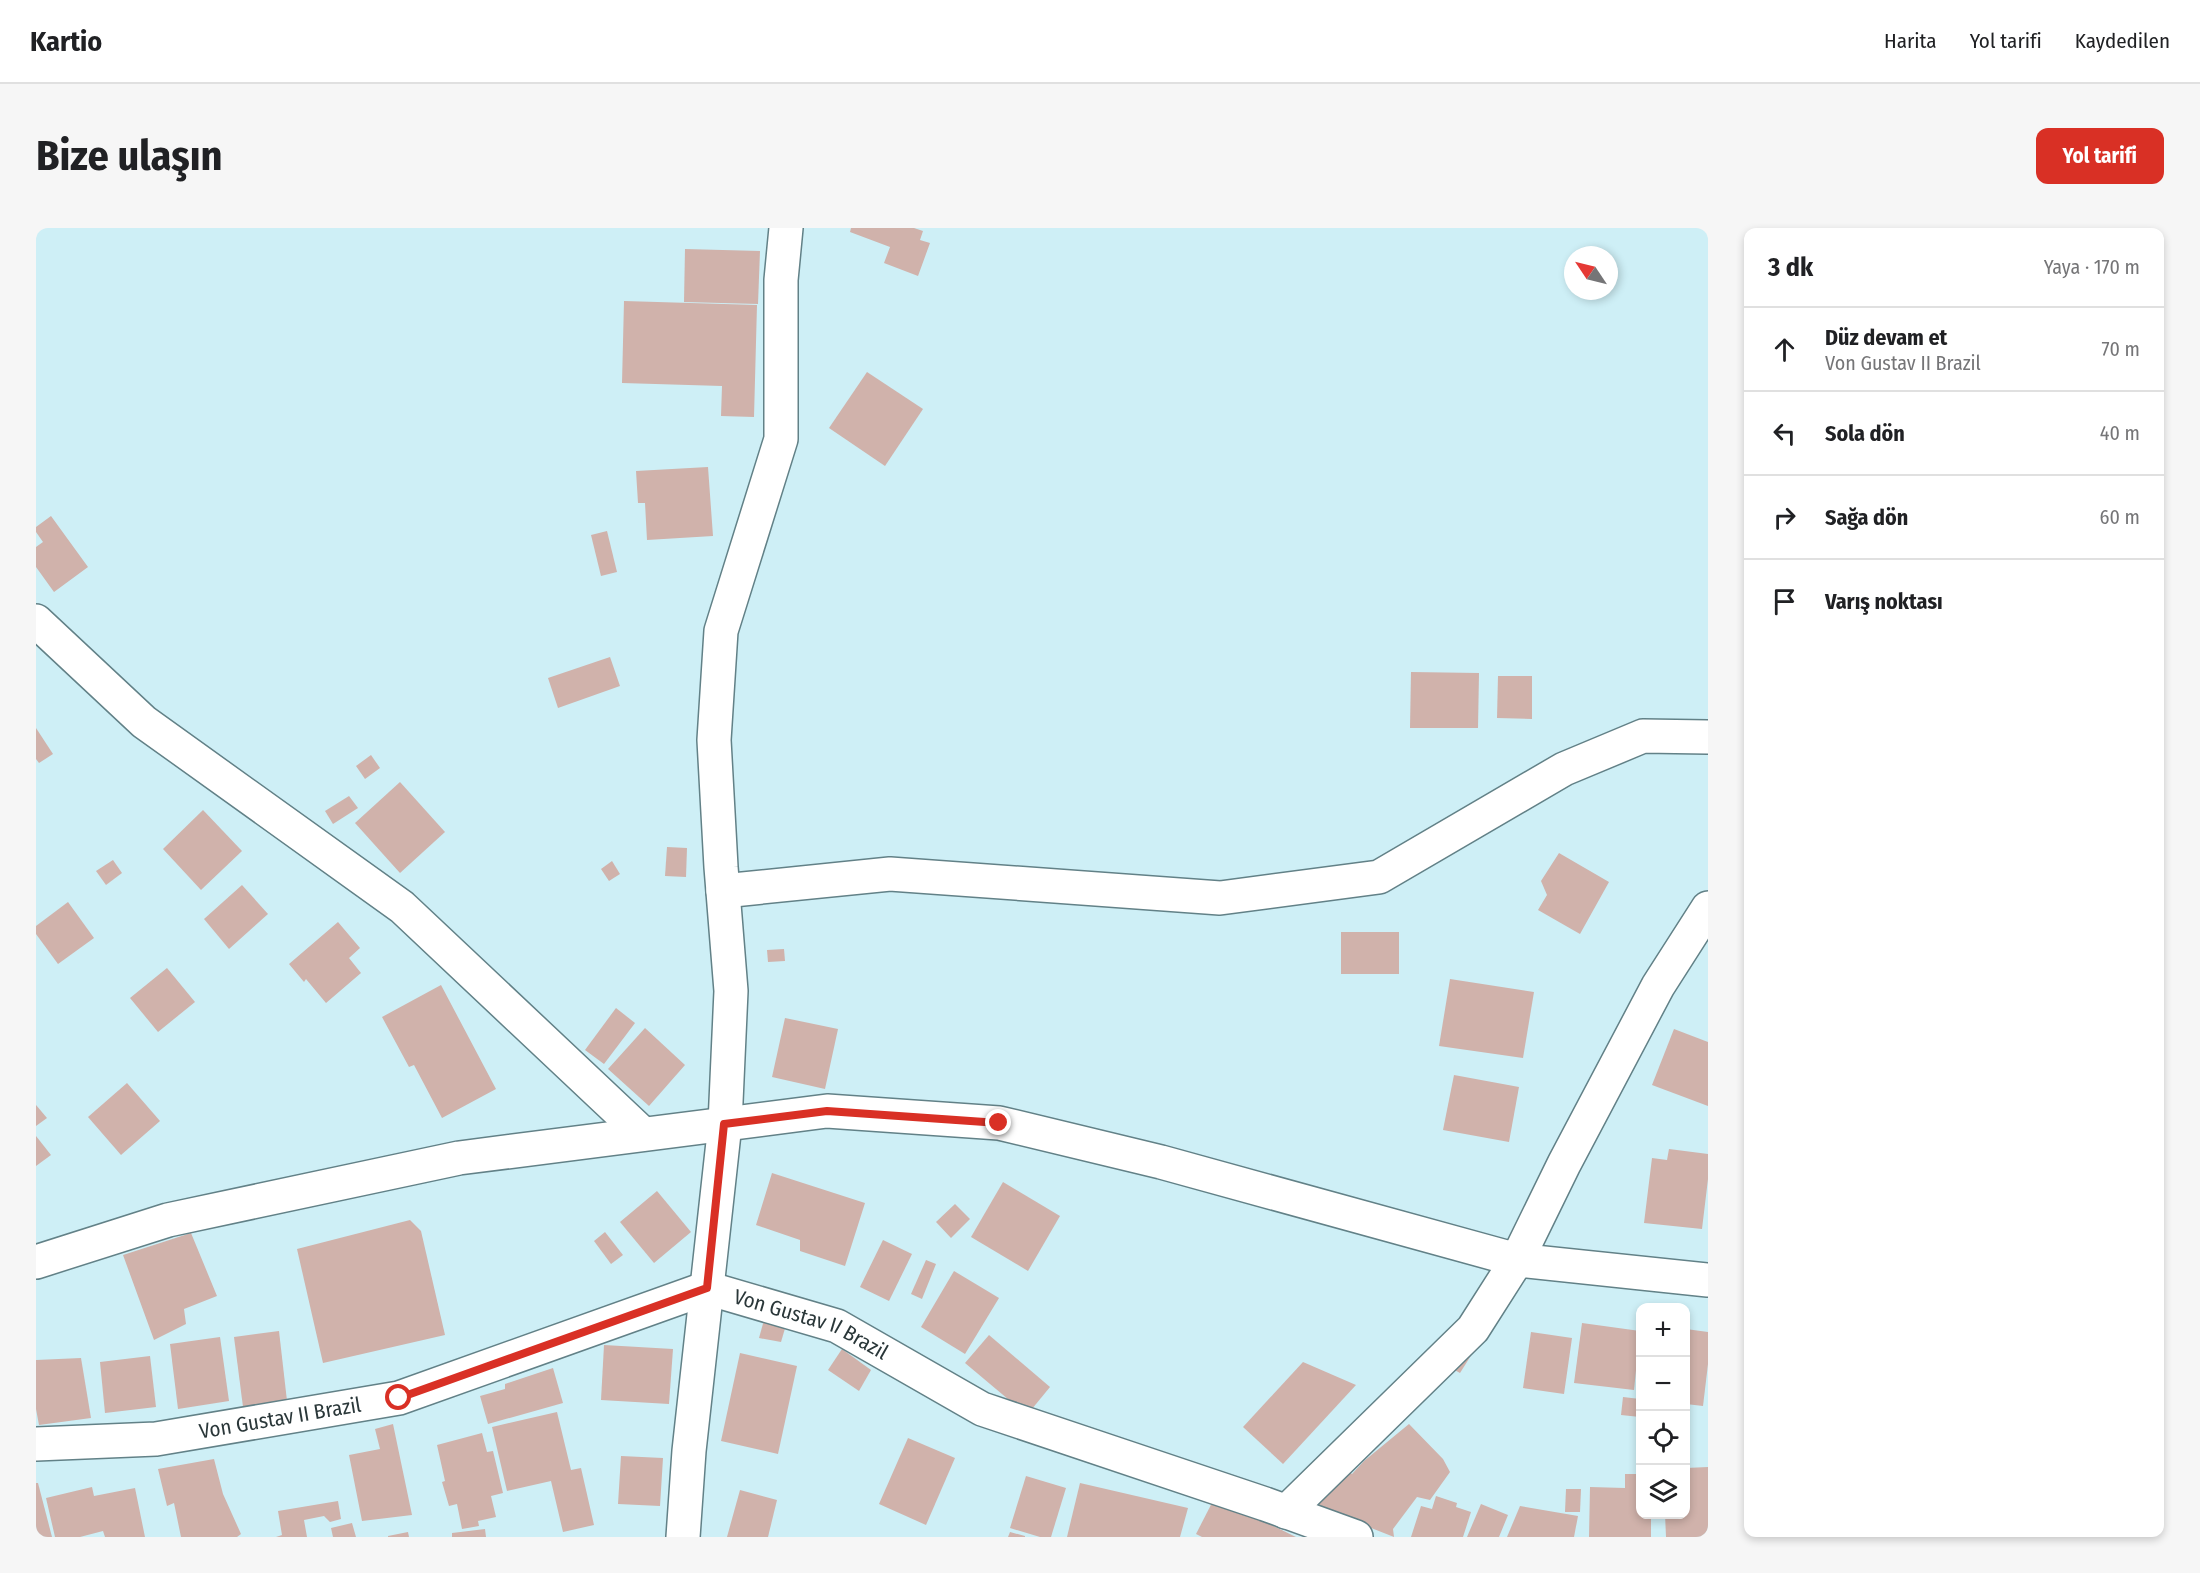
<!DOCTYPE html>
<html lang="tr">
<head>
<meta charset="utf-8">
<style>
  body { margin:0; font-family:"Fira Sans Condensed",sans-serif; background:#f6f6f6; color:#202124 }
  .controls { position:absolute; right:18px; bottom:18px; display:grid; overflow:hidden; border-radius:12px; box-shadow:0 3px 9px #0003 }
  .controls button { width:54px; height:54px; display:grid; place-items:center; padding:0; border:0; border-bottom:2px solid #e0e0e0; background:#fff; color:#202124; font:30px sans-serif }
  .compass { position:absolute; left:1528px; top:18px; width:54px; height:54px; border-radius:50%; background:#fff; box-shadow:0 3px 9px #0003; rotate:305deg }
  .stop { position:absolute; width:18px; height:18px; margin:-14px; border:4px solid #d93025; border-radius:50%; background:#fff }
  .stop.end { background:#d93025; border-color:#fff; box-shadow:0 2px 6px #0008 }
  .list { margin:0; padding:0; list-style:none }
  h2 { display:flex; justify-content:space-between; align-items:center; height:78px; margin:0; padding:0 24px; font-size:26px }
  h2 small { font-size:20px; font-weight:400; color:#757577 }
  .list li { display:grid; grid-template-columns:39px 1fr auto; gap:18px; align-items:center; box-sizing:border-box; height:84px; padding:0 24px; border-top:2px solid #e0e0e0 }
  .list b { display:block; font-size:22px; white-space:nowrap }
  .list p { margin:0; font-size:20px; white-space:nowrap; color:#757577 }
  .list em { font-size:20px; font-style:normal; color:#757577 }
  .icon { flex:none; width:33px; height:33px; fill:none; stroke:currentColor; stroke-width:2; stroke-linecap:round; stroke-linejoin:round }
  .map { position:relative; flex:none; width:1672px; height:1309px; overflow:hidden; border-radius:12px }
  header { display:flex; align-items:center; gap:36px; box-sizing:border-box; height:84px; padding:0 30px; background:#fff; border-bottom:2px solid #e0e0e0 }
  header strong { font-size:28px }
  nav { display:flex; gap:33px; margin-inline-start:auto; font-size:21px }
  .intro { display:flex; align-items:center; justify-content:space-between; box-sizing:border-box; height:144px; padding:0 36px }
  h1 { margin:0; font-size:42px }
  .button { padding:15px 27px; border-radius:12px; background:#d93025; color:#fff; font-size:21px; font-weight:700 }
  main { display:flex; gap:36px; padding:0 36px }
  aside { flex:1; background:#fff; border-radius:12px; box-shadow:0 3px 9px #0003 }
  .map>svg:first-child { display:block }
</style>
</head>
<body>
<header>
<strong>Kartio</strong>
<nav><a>Harita</a><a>Yol tarifi</a><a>Kaydedilen</a></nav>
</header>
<div class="intro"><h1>Bize ulaşın</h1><a class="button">Yol tarifi</a></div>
<main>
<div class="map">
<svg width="1672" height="1309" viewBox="0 0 1672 1309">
  <rect width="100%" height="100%" fill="#ceeff6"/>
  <g fill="#d0b2ab">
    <path d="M815,0H878L887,3L884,12L894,15L882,48L848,35L854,19L814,4Z"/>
    <path d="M649,21L724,23L722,76L648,74Z"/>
    <path d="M588,73L721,77L718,189L685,188L686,158L586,155Z"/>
    <path d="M831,144L887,181L849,238L793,200Z"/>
    <path d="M672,239L677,308L611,312L609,275H602L600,243Z"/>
    <path d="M15,288L52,339L18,364L0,339V319L7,314L0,304V299Z"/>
    <path d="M571,303L581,344L565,348L555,307Z"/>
    <path d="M574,429L584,458L522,480L512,450Z"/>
    <path d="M1375,444L1443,445L1442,500H1374Z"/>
    <path d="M1462,448H1496V491L1461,490Z"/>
    <path d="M0,500L17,526L3,535L0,531Z"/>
    <path d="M335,527L344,540L329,551L320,538Z"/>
    <path d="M364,554L409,604L364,645L319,595Z"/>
    <path d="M313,568L322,580L297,596L289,583Z"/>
    <path d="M167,582L206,623L165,662L127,621Z"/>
    <path d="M631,619L651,620L650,649L629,648Z"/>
    <path d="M1523,625L1573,654L1544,706L1502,682L1511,667L1505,653Z"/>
    <path d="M77,632L86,645L70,657L60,643Z"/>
    <path d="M576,633L584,646L573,653L565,641Z"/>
    <path d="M206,657L232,686L193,721L168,691Z"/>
    <path d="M32,674L58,710L22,736L0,706V698Z"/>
    <path d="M302,694L324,720L313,730L325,745L290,775L270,751L268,754L253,736Z"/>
    <rect x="1305" y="704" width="58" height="42"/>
    <path d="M748,721L749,733L732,734L731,722Z"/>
    <path d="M131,740L159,774L122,804L94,770Z"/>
    <path d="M1414,751L1498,764L1487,830L1403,818Z"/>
    <path d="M405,757L460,861L406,890L378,837L373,839L346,789Z"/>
    <path d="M580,780L599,795L568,836L549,822Z"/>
    <path d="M749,790L802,801L789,861L736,849Z"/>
    <path d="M609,800L649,837L613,878L572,841Z"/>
    <path d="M1638,801L1672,814V878L1616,857Z"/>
    <path d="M1418,847L1483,859L1473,914L1407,902Z"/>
    <path d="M91,855L124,893L85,927L52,889Z"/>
    <path d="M0,877L11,890L0,898Z"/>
    <path d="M0,908L15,927L0,938Z"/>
    <path d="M1633,921L1672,926V951L1666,1001L1608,995L1616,930L1631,932Z"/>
    <path d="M736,945L829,975L809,1038L764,1023V1012L720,997Z"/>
    <path d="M967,954L1024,988L992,1043L935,1009Z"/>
    <path d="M621,963L655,1004L618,1035L584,994Z"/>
    <path d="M919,976L934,991L915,1010L900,994Z"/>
    <path d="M374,992L385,1003L409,1107L287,1135L261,1021Z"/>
    <path d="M569,1004L587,1027L575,1036L558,1013Z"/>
    <path d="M155,1005L181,1068L148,1081L150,1096L118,1112L87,1027Z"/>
    <path d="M847,1012L876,1026L853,1073L824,1059Z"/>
    <path d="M890,1032L900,1036L886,1071L875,1066Z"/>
    <path d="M918,1043L963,1070L929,1126L885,1099Z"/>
    <path d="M728,1092L750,1097L745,1114L723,1110Z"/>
    <path d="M1546,1095L1604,1103L1598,1162L1538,1155Z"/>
    <path d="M1650,1101L1672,1104V1136L1667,1178L1650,1176Z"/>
    <path d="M243,1103L251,1173L207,1179L198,1109Z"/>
    <path d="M1495,1104L1536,1110L1528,1166L1487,1160Z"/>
    <path d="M953,1107L1014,1159L991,1187L929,1135Z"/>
    <path d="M184,1109L193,1173L142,1181L134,1116Z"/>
    <path d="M568,1117L637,1121L633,1176L565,1172Z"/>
    <path d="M1441,1118L1424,1145L1415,1140Z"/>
    <path d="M806,1121L835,1142L823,1163L792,1142Z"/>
    <path d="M704,1125L761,1138L742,1226L685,1213Z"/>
    <path d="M114,1128L120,1179L69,1185L64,1134Z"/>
    <path d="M45,1130L55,1190L3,1197L0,1181V1132Z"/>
    <path d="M1267,1134L1320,1157L1247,1236L1207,1199Z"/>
    <path d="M517,1140L527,1175L452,1196L444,1168L469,1161V1156Z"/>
    <path d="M1587,1169L1604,1171V1189L1585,1187Z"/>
    <path d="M521,1184L535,1242L545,1240L558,1297L527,1304L515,1253L471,1263L456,1199Z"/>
    <path d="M357,1196L376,1287L326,1293L313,1227L344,1221L339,1201Z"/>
    <path d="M1373,1196L1407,1231L1414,1244L1394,1272L1381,1269L1357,1301L1358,1309L1277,1277L1310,1241L1316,1246L1328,1233Z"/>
    <path d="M446,1205L451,1224L457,1223L467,1265L455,1268L460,1289L442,1293L443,1298L426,1301L421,1276L413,1278L406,1254L409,1253L401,1217Z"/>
    <path d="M872,1210L919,1230L890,1297L843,1276Z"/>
    <path d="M585,1228L627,1230L624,1278L582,1276Z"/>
    <path d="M178,1231L187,1266L205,1306L201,1309H145L138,1275L131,1278L122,1241Z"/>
    <path d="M1672,1239V1309H1630L1629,1286H1650V1240Z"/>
    <path d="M1589,1246H1604V1286H1615V1309H1553L1554,1259L1589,1260Z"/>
    <path d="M990,1248L1030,1260L1015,1309H1004L974,1300Z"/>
    <path d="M0,1255H2L16,1309H0Z"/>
    <path d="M1044,1255L1152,1280L1144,1309H1031Z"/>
    <path d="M56,1259L58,1268L99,1260L109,1309H69L67,1303L44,1309H19L10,1270Z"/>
    <path d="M1530,1261H1545L1544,1284H1529Z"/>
    <path d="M704,1262L741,1272L732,1309H691Z"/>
    <path d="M1400,1268L1421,1275L1420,1279L1435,1284L1427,1309H1375L1385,1278L1396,1281Z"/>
    <path d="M1179,1269L1260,1309H1166L1160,1306Z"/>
    <path d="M302,1273L305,1291L294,1294L288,1288L268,1292L271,1309H240L246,1307L242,1283Z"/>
    <path d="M1445,1276L1472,1287L1463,1309H1431Z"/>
    <path d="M1484,1278L1542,1288L1538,1309H1471Z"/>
    <path d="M316,1295L320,1309H297L295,1300Z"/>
    <path d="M449,1301L450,1309H416V1305Z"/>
    <path d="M372,1304L373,1309H352V1308Z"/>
    <path d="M974,1304L989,1308V1309H972Z"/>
  </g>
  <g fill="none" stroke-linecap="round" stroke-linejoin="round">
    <g stroke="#628187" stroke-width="36">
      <g id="street">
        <path d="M0,393L108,494L366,679L607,906"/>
        <path d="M687,663L854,646L1184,670L1343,649L1528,541L1607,508L1672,509"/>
        <path id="s1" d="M0,1216L120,1211L363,1170L671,1060L801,1098L946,1181L1229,1276L1320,1309"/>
      </g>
    </g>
    <g stroke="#628187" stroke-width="36">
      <g id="secondary">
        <path d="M0,1034L132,992L423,930L791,883L963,895L1125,934L1481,1032L1672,1052"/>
        <path d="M1250,1284L1437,1101L1481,1032L1528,936L1622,758L1672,680"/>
        <path d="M647,1309L653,1223L689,896L695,763L685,639L678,512L685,403L745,211V52L750,0"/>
      </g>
    </g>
    <use href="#street" stroke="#fff" stroke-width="33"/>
    <use href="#secondary" stroke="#fff" stroke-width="33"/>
  </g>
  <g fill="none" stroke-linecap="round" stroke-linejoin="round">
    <path stroke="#d93025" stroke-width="8" d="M363,1170L671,1060L688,896L791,883L963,895"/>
  </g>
  <g text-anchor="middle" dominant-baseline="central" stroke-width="5" stroke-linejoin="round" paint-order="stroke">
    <g font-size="21" fill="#2a3739" stroke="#e6f9fe">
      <text stroke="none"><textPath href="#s1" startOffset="804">Von Gustav II Brazil</textPath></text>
      <text stroke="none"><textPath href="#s1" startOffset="246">Von Gustav II Brazil</textPath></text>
    </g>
  </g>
</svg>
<div class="controls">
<button>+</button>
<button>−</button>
<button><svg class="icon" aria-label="locate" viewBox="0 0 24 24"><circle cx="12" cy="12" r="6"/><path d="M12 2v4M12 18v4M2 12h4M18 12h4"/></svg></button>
<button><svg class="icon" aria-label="layers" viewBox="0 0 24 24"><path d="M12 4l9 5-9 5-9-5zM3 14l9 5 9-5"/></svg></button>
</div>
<svg class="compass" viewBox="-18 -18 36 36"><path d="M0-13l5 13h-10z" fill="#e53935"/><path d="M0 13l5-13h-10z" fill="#757577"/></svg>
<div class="stop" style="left:363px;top:1170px"></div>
<div class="stop end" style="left:963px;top:895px"></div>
</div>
<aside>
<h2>3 dk<small>Yaya · 170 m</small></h2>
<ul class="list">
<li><svg class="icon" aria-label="ahead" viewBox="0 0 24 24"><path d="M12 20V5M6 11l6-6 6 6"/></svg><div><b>Düz devam et</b><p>Von Gustav II Brazil</p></div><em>70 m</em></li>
<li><svg class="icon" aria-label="left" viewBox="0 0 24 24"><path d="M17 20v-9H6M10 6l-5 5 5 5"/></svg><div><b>Sola dön</b></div><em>40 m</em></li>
<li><svg class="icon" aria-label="right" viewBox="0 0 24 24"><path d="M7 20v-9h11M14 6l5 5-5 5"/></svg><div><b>Sağa dön</b></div><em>60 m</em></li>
<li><svg class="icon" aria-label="arrive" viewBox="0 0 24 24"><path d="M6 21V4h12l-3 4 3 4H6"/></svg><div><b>Varış noktası</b></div></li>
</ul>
</aside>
</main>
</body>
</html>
